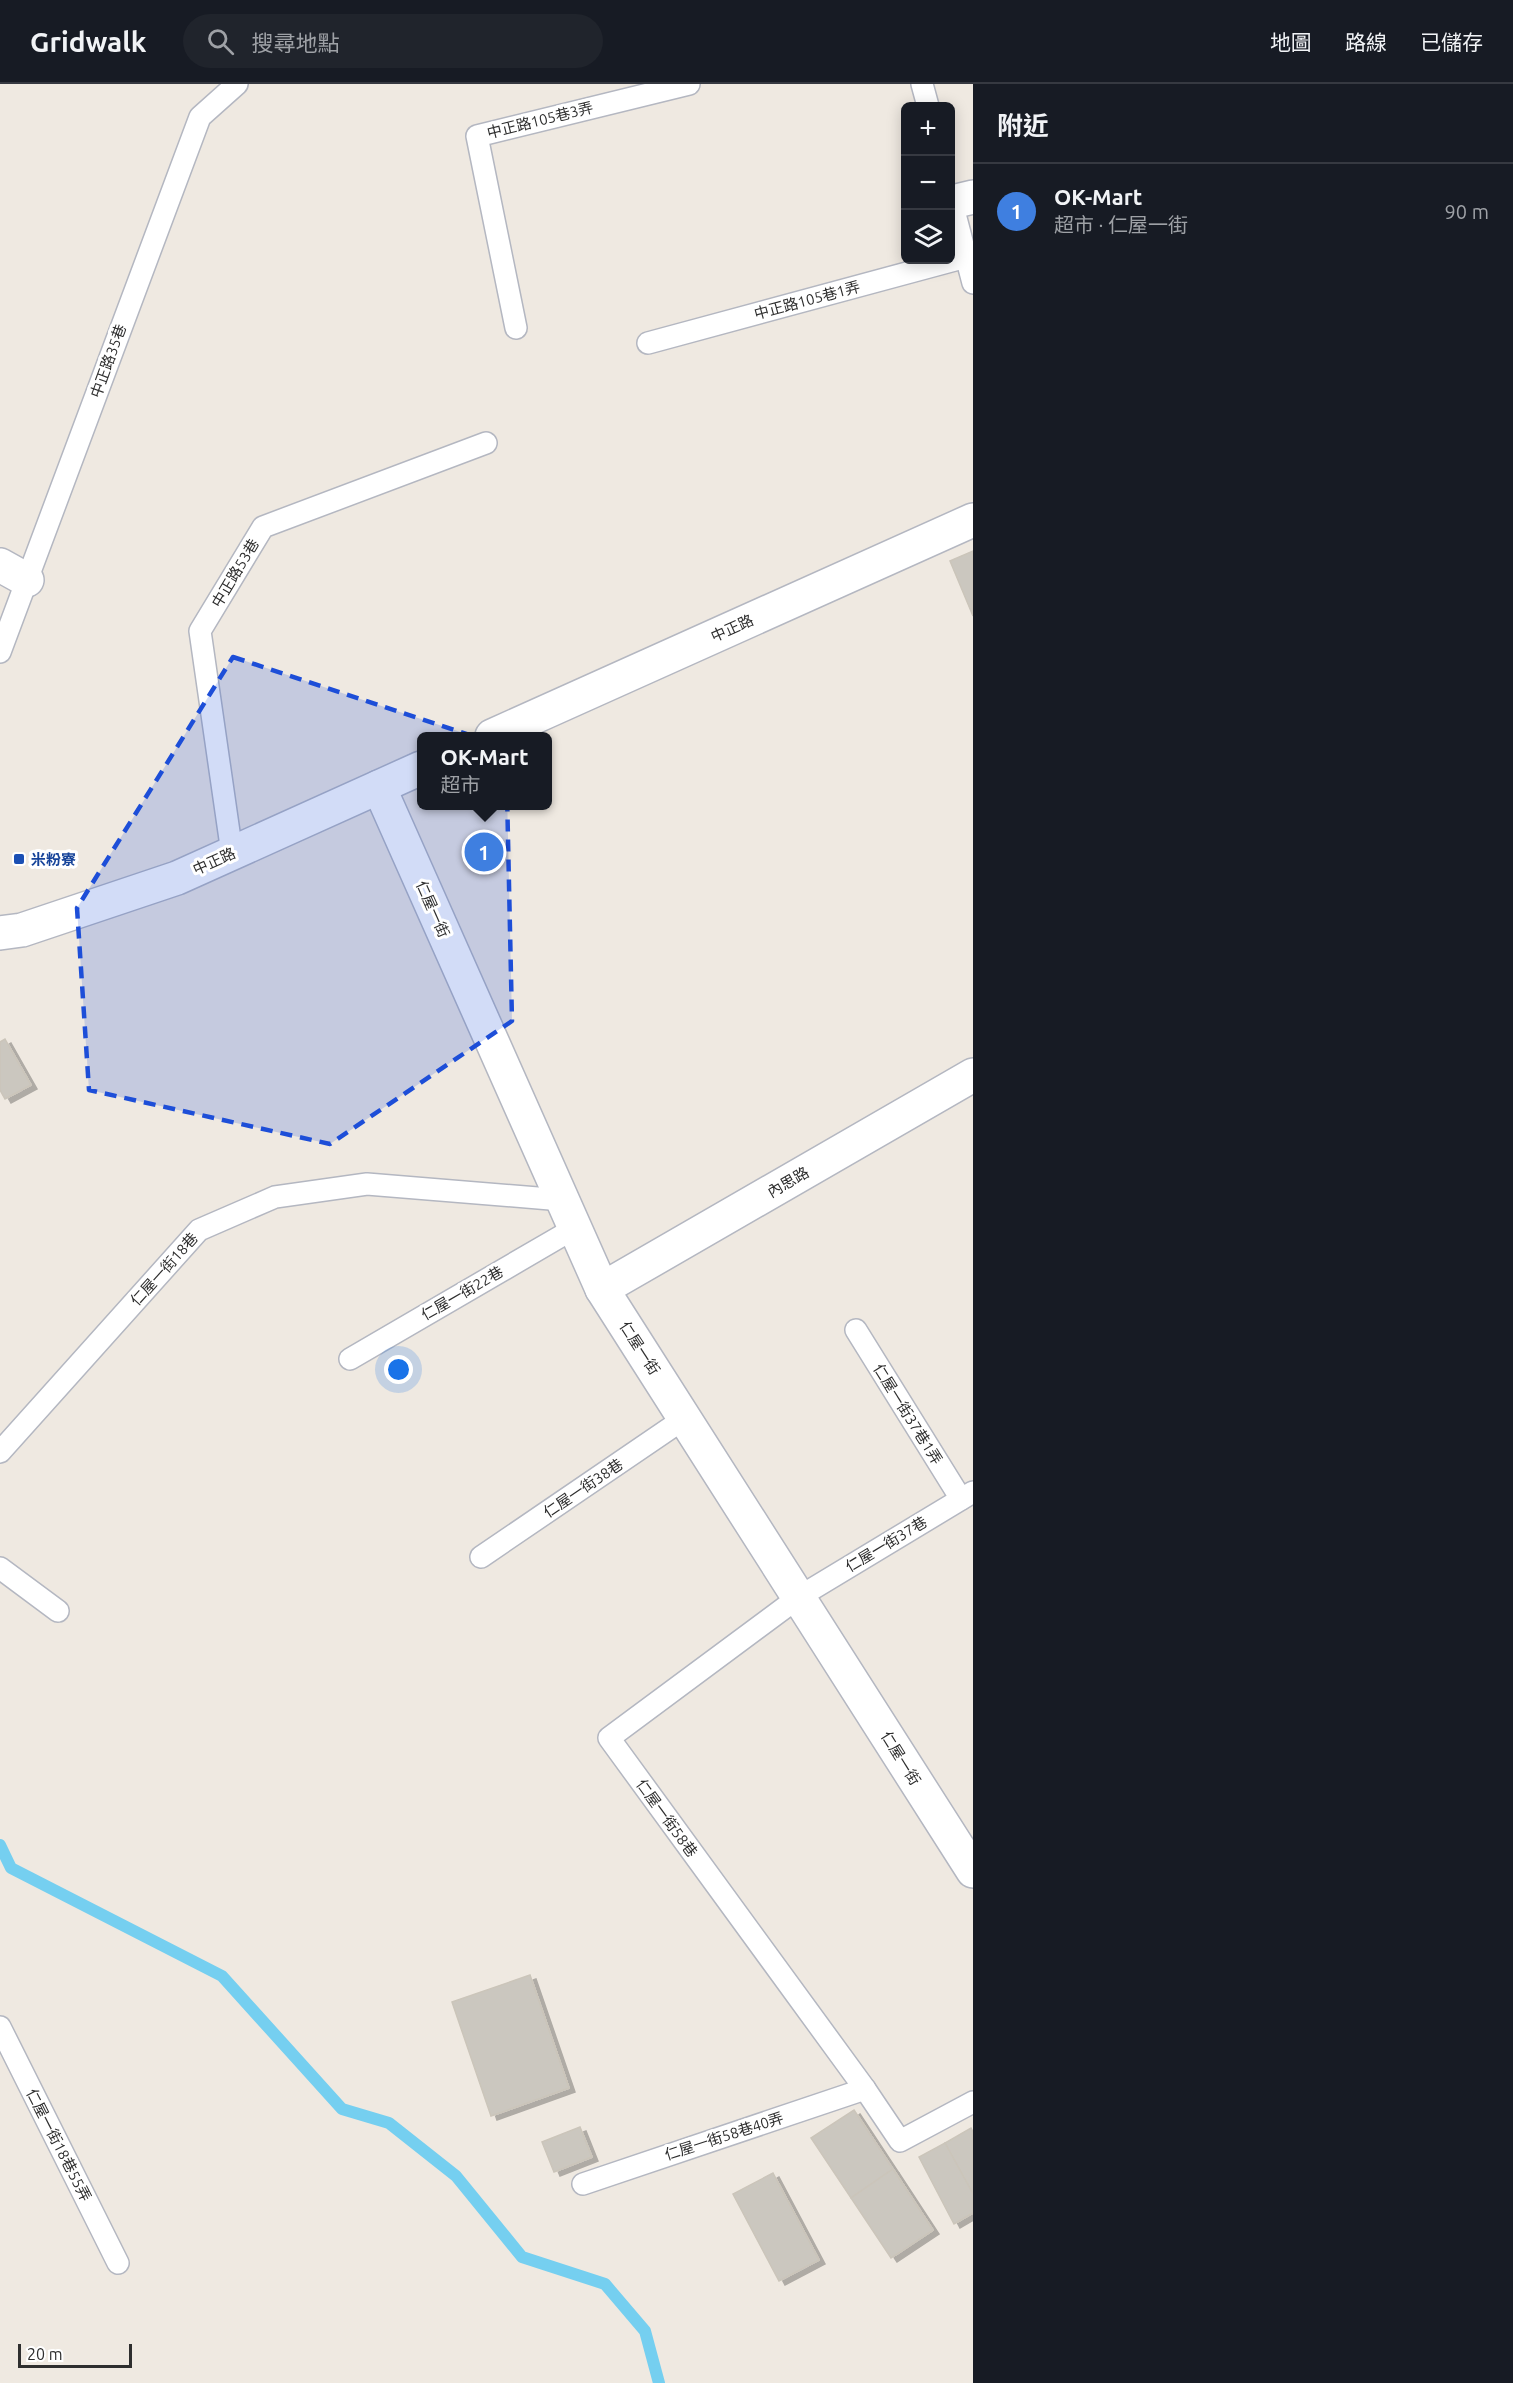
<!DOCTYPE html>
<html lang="zh-TW">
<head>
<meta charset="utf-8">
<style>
  body { margin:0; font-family:Ubuntu,"Noto Sans TC",sans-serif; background:#20242c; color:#f1f3f6 }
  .controls { position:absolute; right:18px; top:18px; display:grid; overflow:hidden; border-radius:9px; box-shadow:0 3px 15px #0003 }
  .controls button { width:54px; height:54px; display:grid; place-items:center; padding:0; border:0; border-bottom:2px solid #363941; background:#171b24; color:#f1f3f6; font:30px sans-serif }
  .scale { position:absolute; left:18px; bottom:15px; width:114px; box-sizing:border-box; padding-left:6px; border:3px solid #2e2e2e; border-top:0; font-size:16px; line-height:21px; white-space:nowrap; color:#2e2e2e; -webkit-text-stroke:4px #fff; paint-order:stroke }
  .you { position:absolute; left:399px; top:1286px; width:21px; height:21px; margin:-15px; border:4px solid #fff; border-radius:50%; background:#1a73e8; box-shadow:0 0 0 9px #1a73e833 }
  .badge { display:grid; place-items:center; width:39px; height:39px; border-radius:50%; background:#1a73e8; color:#fff; font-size:20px; font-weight:700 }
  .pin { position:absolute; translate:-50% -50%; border:3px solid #fff; box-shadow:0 2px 6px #0006 }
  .popup { position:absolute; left:417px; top:648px; width:135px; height:78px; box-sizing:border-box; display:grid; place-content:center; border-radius:9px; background:#171b24; filter:drop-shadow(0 2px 4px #0005); font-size:20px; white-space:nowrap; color:#9ea1a6 }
  .popup b { font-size:22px; color:#f1f3f6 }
  .popup::after { content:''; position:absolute; left:50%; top:100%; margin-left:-12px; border:12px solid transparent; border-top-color:#171b24 }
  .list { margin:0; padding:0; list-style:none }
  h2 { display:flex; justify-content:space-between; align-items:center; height:78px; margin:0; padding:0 24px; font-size:26px }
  h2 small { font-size:20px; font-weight:400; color:#9ea1a6 }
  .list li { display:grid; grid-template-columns:39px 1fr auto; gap:18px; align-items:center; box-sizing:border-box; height:96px; padding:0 24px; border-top:2px solid #363941 }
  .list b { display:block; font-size:22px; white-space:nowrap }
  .list p { margin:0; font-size:20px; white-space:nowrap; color:#9ea1a6 }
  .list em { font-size:20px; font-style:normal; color:#9ea1a6 }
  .icon { flex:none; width:33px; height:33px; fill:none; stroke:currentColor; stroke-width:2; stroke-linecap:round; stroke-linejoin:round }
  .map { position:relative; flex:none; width:973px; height:2299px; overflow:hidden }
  header { display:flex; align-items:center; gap:36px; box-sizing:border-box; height:84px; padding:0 30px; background:#171b24; border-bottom:2px solid #363941 }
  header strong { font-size:28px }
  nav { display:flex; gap:33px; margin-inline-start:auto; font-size:21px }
  .search { width:420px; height:54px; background:#20242c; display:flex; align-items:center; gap:15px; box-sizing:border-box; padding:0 21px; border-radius:33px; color:#9ea1a6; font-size:22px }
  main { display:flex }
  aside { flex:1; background:#171b24 }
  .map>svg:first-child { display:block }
</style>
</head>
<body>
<header>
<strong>Gridwalk</strong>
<div class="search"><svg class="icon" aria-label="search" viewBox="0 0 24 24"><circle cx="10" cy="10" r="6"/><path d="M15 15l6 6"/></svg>搜尋地點</div>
<nav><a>地圖</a><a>路線</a><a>已儲存</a></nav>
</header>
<main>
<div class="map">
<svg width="973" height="2299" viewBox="0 0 973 2299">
  <defs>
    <filter id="shadow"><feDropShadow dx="6" dy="4" stdDeviation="0" flood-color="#0004"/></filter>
  </defs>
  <rect width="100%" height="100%" fill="#efe9e1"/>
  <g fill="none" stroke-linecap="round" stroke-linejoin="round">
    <path stroke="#75cff0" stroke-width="12" d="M0,1761L11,1784L222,1892L342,2025L389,2039L456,2092L522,2173L605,2200L645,2247L659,2299"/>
  </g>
  <g fill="#cbc7bf" stroke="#cbc5ba" stroke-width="1.5" filter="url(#shadow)">
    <path d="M973,467V532L950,477Z"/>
    <path d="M5,955L31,1001L5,1015L0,1006V958Z"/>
    <path d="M530,1891L569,2004L491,2032L452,1918Z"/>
    <path d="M854,2026L893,2085L851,2114L811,2054Z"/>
    <path d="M580,2043L592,2073L554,2088L542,2058Z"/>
    <path d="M971,2044L973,2048V2110L945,2059Z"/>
    <path d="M945,2059L973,2110V2129L954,2140L919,2073Z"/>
    <path d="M893,2085L933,2146L891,2174L851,2114Z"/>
    <path d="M773,2089L819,2176L779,2197L733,2110Z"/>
  </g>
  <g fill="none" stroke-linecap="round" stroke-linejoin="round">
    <g stroke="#b4b7c1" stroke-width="24">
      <g id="service">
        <path d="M922,0L928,22"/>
        <path d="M950,111L973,199"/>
        <path d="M516,244L477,52L689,0"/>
        <path d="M648,259L966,173"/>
        <path d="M0,568L200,33L237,0"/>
        <path d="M232,769L200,547L263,443L486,359"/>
        <path d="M856,1246L961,1415"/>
        <path d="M350,1275L575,1144"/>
        <path d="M0,1368L199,1146L275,1113L367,1100L562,1116"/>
        <path d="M973,1408L799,1513L609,1654L865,2005L900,2057L973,2018"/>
        <path d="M481,1473L685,1334"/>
        <path d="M0,1484L58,1527"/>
        <path d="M0,1943L118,2179"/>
        <path d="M583,2100L865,2005"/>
      </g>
    </g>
    <g stroke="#b4b7c1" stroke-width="36">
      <g id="minor">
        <path d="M952,118L973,113"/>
        <path d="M0,481L27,496"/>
        <path d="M379,703L602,1205L973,1787"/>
        <path d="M602,1205L973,991"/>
      </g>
    </g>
    <g stroke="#b4b7c1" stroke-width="36">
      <g id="tertiary">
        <path d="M492,652L973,436"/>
        <path d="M0,849L22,846L177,794L421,684"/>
      </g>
    </g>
    <use href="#service" stroke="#fff" stroke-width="21"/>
    <use href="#minor" stroke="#fff" stroke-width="33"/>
    <use href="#tertiary" stroke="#fff" stroke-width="33"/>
  </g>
  <path fill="#1d4ed8" fill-opacity="0.2" stroke="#1d4ed8" stroke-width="4.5" stroke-dasharray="12 8" stroke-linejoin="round" d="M233,573L506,663L512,937L330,1060L89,1006L77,824Z"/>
  <rect fill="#1a4fb4" stroke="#fff" stroke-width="2" x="13" y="769" width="12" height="12" rx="3"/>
  <g text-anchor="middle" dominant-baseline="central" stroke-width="6" stroke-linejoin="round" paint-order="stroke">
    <g font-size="15" fill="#2e2e2e" stroke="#fff">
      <text transform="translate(540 36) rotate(-14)">中正路105巷3弄</text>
      <text transform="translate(807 216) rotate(-15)">中正路105巷1弄</text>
      <text transform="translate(108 277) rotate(-70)">中正路35巷</text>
      <text transform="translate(235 489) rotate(-59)">中正路53巷</text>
      <text transform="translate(732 544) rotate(-24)">中正路</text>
      <text transform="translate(214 777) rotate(-24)">中正路</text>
      <text transform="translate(433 825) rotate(66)">仁屋一街</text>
      <text transform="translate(788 1098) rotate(-30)">內思路</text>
      <text transform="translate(164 1185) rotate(-48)">仁屋一街18巷</text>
      <text transform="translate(462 1209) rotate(-30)">仁屋一街22巷</text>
      <text transform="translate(640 1264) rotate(57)">仁屋一街</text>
      <text transform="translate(908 1330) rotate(58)">仁屋一街37巷1弄</text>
      <text transform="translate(583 1404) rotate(-34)">仁屋一街38巷</text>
      <text transform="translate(886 1460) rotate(-31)">仁屋一街37巷</text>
      <text transform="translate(901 1674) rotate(58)">仁屋一街</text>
      <text transform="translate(667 1734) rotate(54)">仁屋一街58巷</text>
      <text transform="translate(724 2052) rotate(-18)">仁屋一街58巷40弄</text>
      <text transform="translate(59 2061) rotate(63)">仁屋一街18巷55弄</text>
    </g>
    <g font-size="15" font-weight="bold" fill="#164399" stroke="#fff" text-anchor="start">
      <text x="31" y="775">米粉寮</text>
    </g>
  </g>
</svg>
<div class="controls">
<button>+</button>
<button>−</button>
<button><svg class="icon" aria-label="layers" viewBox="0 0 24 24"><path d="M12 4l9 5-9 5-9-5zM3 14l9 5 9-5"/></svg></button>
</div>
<div class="scale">20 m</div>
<div class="you"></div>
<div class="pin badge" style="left:484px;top:768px;background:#3f7fe0">1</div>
<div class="popup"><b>OK-Mart</b>超市</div>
</div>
<aside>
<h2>附近<small></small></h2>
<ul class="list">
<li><span class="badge" style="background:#3f7fe0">1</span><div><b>OK-Mart</b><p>超市 · 仁屋一街</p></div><em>90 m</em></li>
</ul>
</aside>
</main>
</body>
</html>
